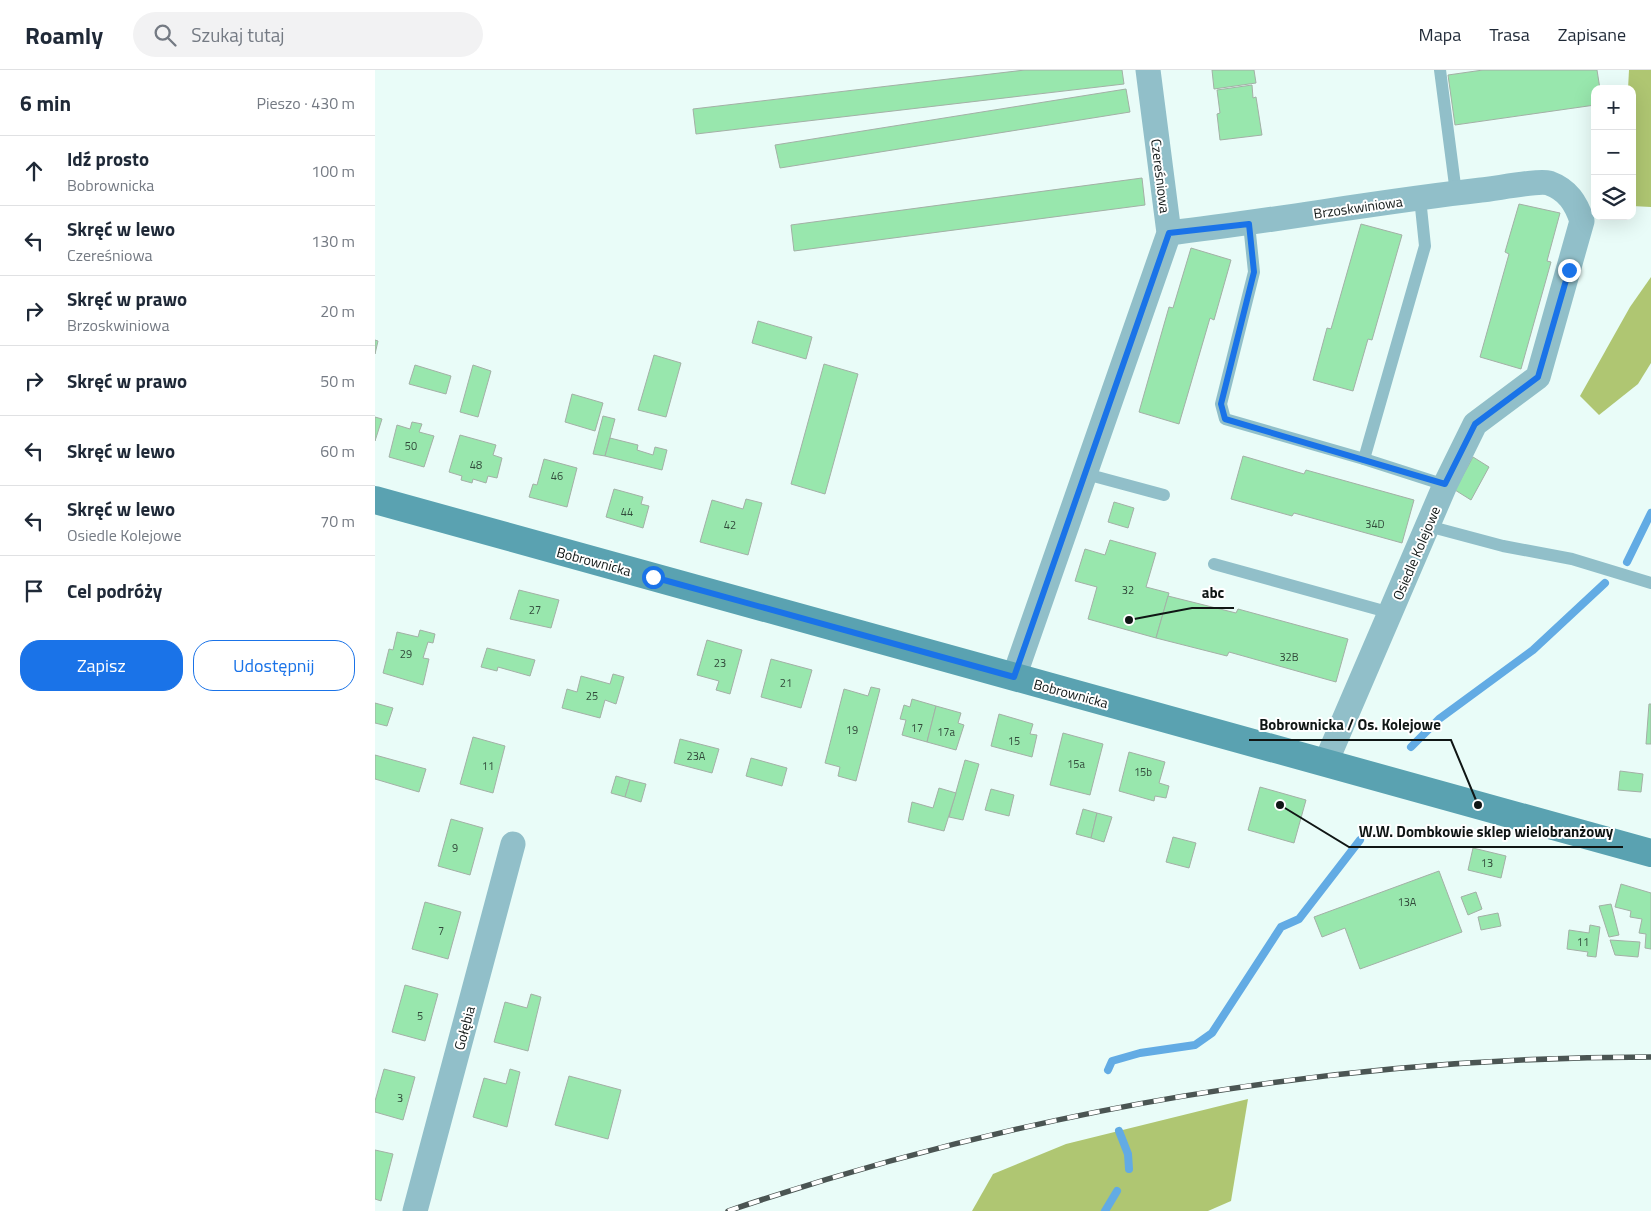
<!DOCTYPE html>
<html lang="pl">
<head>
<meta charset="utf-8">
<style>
  body { margin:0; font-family:"Titillium Web",sans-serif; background:#f2f2f3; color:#1f2937 }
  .controls { position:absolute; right:15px; top:15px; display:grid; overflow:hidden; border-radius:10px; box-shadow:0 5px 20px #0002 }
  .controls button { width:45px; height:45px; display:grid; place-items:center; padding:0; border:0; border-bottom:1px solid #e0e1e3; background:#fff; color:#1f2937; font:25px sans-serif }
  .stop { position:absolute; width:15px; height:15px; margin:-11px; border:4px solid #1a73e8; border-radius:50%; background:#fff }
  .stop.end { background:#1a73e8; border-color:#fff; box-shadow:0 1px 5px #0008 }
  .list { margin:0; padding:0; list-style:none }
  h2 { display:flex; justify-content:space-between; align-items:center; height:65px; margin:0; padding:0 20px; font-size:21px }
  h2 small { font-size:16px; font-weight:400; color:#747a83 }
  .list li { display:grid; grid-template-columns:32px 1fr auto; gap:15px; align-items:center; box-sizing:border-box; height:70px; padding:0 20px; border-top:1px solid #e0e1e3 }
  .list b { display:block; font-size:19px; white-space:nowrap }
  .list p { margin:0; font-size:16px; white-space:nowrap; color:#747a83 }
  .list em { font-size:16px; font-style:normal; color:#747a83 }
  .actions { display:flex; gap:10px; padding:15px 20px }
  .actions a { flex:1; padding:11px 0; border:1px solid #1a73e8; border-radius:20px; text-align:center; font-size:18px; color:#1a73e8 }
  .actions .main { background:#1a73e8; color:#fff }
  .icon { flex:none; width:28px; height:28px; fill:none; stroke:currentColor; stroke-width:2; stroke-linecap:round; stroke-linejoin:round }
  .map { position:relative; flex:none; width:1276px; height:1141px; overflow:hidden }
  header { display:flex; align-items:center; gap:30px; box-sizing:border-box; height:70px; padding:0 25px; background:#fff; border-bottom:1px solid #e0e1e3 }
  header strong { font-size:24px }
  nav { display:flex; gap:28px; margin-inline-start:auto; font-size:18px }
  .search { width:350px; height:45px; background:#f2f2f3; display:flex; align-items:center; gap:12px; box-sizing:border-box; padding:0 18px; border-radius:28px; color:#747a83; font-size:19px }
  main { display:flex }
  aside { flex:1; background:#fff }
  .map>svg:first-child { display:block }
</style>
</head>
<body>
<header>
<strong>Roamly</strong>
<div class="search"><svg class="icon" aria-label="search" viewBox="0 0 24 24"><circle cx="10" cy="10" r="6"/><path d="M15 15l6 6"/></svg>Szukaj tutaj</div>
<nav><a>Mapa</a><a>Trasa</a><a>Zapisane</a></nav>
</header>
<main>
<aside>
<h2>6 min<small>Pieszo · 430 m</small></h2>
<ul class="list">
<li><svg class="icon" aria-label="ahead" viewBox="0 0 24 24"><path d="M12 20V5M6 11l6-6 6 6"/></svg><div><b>Idź prosto</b><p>Bobrownicka</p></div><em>100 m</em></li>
<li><svg class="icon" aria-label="left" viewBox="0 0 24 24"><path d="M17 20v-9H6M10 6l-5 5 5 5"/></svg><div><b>Skręć w lewo</b><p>Czereśniowa</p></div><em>130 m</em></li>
<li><svg class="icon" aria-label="right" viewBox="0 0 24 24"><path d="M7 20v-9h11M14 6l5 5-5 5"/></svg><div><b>Skręć w prawo</b><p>Brzoskwiniowa</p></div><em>20 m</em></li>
<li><svg class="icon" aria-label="right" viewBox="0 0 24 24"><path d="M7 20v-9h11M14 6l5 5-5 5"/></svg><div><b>Skręć w prawo</b></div><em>50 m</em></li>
<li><svg class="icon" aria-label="left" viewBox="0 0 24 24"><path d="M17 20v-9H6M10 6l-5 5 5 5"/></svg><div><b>Skręć w lewo</b></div><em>60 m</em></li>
<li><svg class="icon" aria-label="left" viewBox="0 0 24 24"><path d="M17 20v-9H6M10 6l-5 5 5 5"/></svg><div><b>Skręć w lewo</b><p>Osiedle Kolejowe</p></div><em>70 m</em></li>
<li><svg class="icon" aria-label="arrive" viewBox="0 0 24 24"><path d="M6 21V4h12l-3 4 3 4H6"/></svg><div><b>Cel podróży</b></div></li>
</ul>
<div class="actions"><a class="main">Zapisz</a><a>Udostępnij</a></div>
</aside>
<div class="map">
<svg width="1276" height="1141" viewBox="0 0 1276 1141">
  <rect width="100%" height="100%" fill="#e9fcf8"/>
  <g fill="#afc672">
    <path d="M1254,0H1276V137L1257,136V19H1253Z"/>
    <path d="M1276,207V293L1263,314L1224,345L1205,326L1255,237Z"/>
    <path d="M873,1029L856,1131L833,1141H597L618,1104L691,1074Z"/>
  </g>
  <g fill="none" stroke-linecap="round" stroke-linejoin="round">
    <g stroke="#62abe4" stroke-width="8">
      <path d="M1252,492L1276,443"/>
      <path d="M1036,677L1064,649L1158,580L1230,513"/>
      <path d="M733,1000L737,991L765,983L820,975L837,963L906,857L924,849L985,770"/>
      <path d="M744,1061L753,1084L754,1099"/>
      <path d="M730,1141L742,1121"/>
    </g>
  </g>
  <g fill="#98e7ad" stroke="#a3b0a6">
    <path d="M650,0H747L749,14L321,64L318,39Z"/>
    <path d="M837,0H879L881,13L839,19Z"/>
    <path d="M1108,0H1222L1225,19H1220V35L1080,55L1073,5Z"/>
    <path d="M877,15L878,28L881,27L887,65L845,70L842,44L845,43L842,20Z"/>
    <path d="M751,19L755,42L405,98L400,75Z"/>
    <path d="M767,108L770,135L419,181L416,155Z"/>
    <path d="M1144,134L1185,143L1172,191L1176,192L1146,299L1105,287L1134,184L1130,182Z"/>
    <path d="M986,154L1027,165L997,270L993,269L978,321L938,310L952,258L956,259Z"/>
    <path d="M816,178L856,190L839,250L835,248L804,354L764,342L794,237L798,238Z"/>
    <path d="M383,251L437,267L431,289L377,273Z"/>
    <path d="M0,270L3,271L0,284Z"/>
    <path d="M279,285L306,293L291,347L263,340Z"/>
    <path d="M449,294L483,304L450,424L416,414Z"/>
    <path d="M40,295L76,306L71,324L34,314Z"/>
    <path d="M98,295L116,301L103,347L85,342Z"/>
    <path d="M197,324L228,333L220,361L190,352Z"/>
    <path d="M228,346L240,349L230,386L218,384Z"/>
    <path d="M0,347L7,349L0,371Z"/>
    <path d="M37,352L47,354L44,362L59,366L49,397L14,387L22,355L35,359Z"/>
    <path d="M85,365L121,375L118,385L127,388L122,408L113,406L111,413L98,409L97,413L86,410L87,406L74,402Z"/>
    <path d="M235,368L263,375L262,380L278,385L280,377L292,380L287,400L230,386Z"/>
    <path d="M868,386L929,404L931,400L1039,430L1027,473L919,443L917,446L856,429Z"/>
    <path d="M1098,387L1114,397L1096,430L1080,420Z"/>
    <path d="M169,389L202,398L192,437L154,427L158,414L162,415Z"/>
    <path d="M239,419L268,427L266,434L274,436L268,458L231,447Z"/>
    <path d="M371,429L387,433L373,485L325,472L337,430L368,439Z"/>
    <path d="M739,432L759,438L753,458L733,452Z"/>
    <path d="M735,470L781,483L771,517L794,523L781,568L713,549L722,517L700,511L710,479L730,485Z"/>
    <path d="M144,520L184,530L176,558L135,549Z"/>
    <path d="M793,526L861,543L863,539L973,569L961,612L854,582L852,586L781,568Z"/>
    <path d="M45,560L60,564L58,573L53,572L48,588L54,589L48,615L8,603L14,579L18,580L22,562L43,567Z"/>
    <path d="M332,570L367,580L355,624L341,620L344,611L322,605Z"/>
    <path d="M112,578L160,590L155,606L123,597L122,601L106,597Z"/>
    <path d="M396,589L437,600L426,638L386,627Z"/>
    <path d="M238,604L249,607L241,634L230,630L225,648L187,638L192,619L202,622L206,606L235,614Z"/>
    <path d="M496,617L505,619L481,711L463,706L465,697L450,693L469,619L493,626Z"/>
    <path d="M537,629L561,636L552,672L527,665L531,650L525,649L529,635L535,637Z"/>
    <path d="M0,633L18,638L12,656L0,653Z"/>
    <path d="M1274,634H1276V674H1271Z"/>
    <path d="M561,636L586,643L583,653L589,655L581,680L552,672Z"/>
    <path d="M624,644L658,654L655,664L662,665L657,687L616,676Z"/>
    <path d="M688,663L728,674L715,725L675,715Z"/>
    <path d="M98,667L130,676L118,723L85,714Z"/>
    <path d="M305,669L344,679L337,703L299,693Z"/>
    <path d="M754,682L790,692L784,713L794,716L791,728L780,726L779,731L744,721Z"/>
    <path d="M0,685L51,699L44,722L0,709Z"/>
    <path d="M376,688L412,698L407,716L371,706Z"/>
    <path d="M590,690L604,694L588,750L574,747Z"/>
    <path d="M1245,701L1268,704L1266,722L1243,720Z"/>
    <path d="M241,706L255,710L250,727L236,723Z"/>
    <path d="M255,710L271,714L266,732L250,727Z"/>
    <path d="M885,717L931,730L919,773L873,760Z"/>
    <path d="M564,718L581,723L569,761L533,752L537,732L558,738Z"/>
    <path d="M616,719L639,725L634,746L610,740Z"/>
    <path d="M708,739L722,743L716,768L701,764Z"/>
    <path d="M722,743L737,747L729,772L716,768Z"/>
    <path d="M76,749L108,758L95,805L63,796Z"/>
    <path d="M798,767L821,773L814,798L791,792Z"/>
    <path d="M1098,778L1131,786L1126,808L1093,800Z"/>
    <path d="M1064,801L1087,862L985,899L970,858L947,867L939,847Z"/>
    <path d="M1246,814L1276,823V879L1270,878L1271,864L1264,863L1267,849L1255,847L1256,841L1240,837Z"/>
    <path d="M1101,822L1107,839L1093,845L1086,827Z"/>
    <path d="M50,832L86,842L73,889L37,879Z"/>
    <path d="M1236,834L1244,865L1234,867L1224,836Z"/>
    <path d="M1123,843L1126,856L1106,860L1103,847Z"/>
    <path d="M1215,855L1225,857L1221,887L1212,886L1213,882L1192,879L1194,860L1214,863Z"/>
    <path d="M1235,870L1265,872L1263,887L1240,885Z"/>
    <path d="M30,915L63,924L50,971L17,962Z"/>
    <path d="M156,924L166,927L153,981L119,972L130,932L152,938Z"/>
    <path d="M9,999L40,1007L28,1050L0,1042V1031Z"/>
    <path d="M135,999L145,1002L132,1057L98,1047L109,1008L131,1014Z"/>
    <path d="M194,1006L246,1020L233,1069L180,1055Z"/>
    <path d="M0,1080L18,1084L6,1131L0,1129Z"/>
  </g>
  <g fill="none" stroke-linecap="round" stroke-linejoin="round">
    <g stroke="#91bfc9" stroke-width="12">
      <path d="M1065,0L1081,123"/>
      <path d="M874,154L879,202L846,334L850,349L989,389L1050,176L1045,128"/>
      <path d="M989,389L1070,415"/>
      <path d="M711,404L789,425"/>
      <path d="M1053,456L1128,476L1197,489L1276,513"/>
      <path d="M839,494L1016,543"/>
    </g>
    <g stroke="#91bfc9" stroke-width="25">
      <path d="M794,163C898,151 1001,132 1106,120C1119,119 1163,110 1174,113C1193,120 1201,133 1207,151L1163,307L1100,354L1070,415L951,692"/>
      <path d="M639,607L794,163L773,0"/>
      <path d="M40,1141L138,774"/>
    </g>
    <path stroke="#5aa2b1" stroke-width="28" d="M0,430L1276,783"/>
    <g stroke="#4b5553" stroke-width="5.5">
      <path id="rail" d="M353,1141C650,1040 962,987 1276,987"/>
    </g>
    <use href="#rail" stroke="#fff" stroke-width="4" stroke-dasharray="11" stroke-linecap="butt"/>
  </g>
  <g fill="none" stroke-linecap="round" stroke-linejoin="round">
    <path stroke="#1a73e8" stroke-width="6" d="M278,507L639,607L794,163L874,154L879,202L846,334L850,349L1070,414L1100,354L1163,307L1194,200"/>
  </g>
  <g text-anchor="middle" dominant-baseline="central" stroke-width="4" stroke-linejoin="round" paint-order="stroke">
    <g font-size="11" fill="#324a3b">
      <text x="36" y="376">50</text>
      <text x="101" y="395">48</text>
      <text x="182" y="406">46</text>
      <text x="252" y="442">44</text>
      <text x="1000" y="454">34D</text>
      <text x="355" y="455">42</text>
      <text x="753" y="520">32</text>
      <text x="160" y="540">27</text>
      <text x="31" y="584">29</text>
      <text x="914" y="587">32B</text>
      <text x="345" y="593">23</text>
      <text x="411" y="613">21</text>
      <text x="217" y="626">25</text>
      <text x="542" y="658">17</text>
      <text x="477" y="660">19</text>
      <text x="571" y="662">17a</text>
      <text x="639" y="671">15</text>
      <text x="321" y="686">23A</text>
      <text x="701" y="694">15a</text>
      <text x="113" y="696">11</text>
      <text x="768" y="702">15b</text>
      <text x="80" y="778">9</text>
      <text x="1112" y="793">13</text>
      <text x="1032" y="832">13A</text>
      <text x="66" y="861">7</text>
      <text x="1208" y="872">11</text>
      <text x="45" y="946">5</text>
      <text x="25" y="1028">3</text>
    </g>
    <g font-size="14" fill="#101615" stroke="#fff">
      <text transform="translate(786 106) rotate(83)">Czereśniowa</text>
      <text transform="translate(983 137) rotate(-8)">Brzoskwiniowa</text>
      <text transform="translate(1041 483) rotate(-67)">Osiedle Kolejowe</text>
      <text transform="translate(219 491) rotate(15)">Bobrownicka</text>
      <text transform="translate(696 623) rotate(15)">Bobrownicka</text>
      <text transform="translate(89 958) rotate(-75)">Gołębia</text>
    </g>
  </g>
  <path fill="none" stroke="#101615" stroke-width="2" d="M754 550L817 538H859M1103 735L1076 670H874M905 735L974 777H1248"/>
  <g fill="#101615" stroke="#fff" stroke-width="2">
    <circle cx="754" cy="550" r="5"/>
    <circle cx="1103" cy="735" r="5"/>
    <circle cx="905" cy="735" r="5"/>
  </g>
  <g font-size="15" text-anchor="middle" font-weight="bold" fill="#101615" stroke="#fff" stroke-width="4" stroke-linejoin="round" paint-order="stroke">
    <text x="838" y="528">abc</text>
    <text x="975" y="660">Bobrownicka / Os. Kolejowe</text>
    <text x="1111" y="767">W.W. Dombkowie sklep wielobranżowy</text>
  </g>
</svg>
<div class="controls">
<button>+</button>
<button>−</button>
<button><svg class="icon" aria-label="layers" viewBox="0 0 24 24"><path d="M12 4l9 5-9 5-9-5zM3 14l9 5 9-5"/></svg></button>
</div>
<div class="stop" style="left:278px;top:507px"></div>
<div class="stop end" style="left:1194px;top:200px"></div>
</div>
</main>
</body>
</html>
